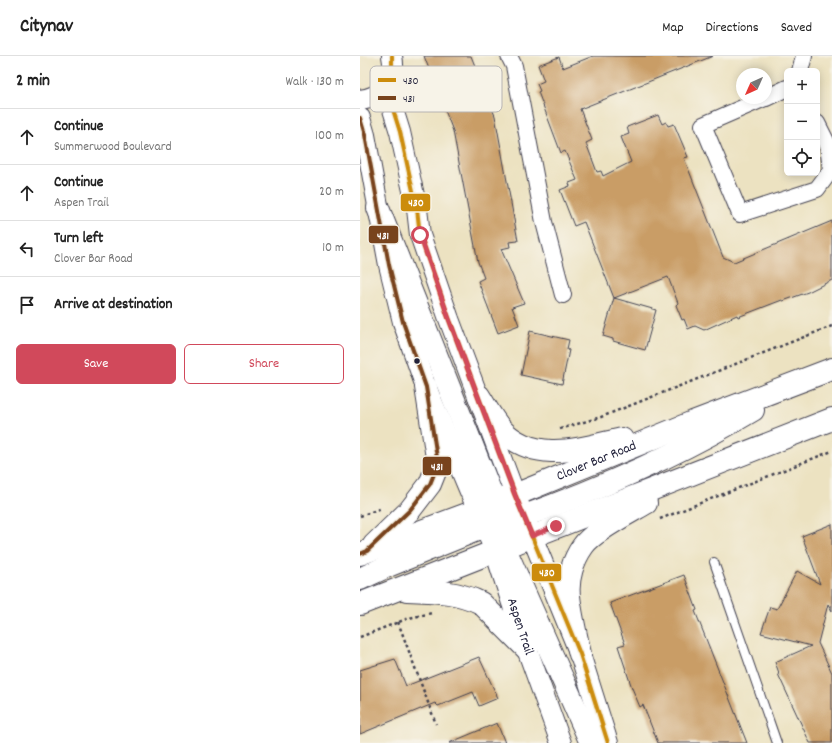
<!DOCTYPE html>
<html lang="en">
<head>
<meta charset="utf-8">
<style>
  body { margin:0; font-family:Dekko,sans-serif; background:#f2f2f2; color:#222 }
  .controls { position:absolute; right:12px; top:12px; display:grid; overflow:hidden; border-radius:6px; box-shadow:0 2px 10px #0003 }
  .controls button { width:36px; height:36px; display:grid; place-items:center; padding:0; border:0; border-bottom:1px solid #e0e0e0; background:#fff; color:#222; font:20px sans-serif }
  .compass { position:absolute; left:376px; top:12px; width:36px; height:36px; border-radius:50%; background:#fff; box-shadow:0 2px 10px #0003; rotate:225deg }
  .stop { position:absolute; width:12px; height:12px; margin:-9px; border:3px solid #d1495b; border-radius:50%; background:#fff }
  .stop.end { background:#d1495b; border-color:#fff; box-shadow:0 1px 4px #0008 }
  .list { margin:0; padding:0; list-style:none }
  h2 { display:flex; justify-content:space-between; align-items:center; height:52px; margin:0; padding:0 16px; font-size:17px }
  h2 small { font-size:13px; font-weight:400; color:#767676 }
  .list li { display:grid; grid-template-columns:26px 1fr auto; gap:12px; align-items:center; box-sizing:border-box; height:56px; padding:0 16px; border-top:1px solid #e0e0e0 }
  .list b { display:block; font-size:15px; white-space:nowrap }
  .list p { margin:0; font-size:13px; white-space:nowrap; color:#767676 }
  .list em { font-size:13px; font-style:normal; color:#767676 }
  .actions { display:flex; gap:8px; padding:12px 16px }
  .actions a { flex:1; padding:9px 0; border:1px solid #d1495b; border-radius:6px; text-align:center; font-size:14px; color:#d1495b }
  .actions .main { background:#d1495b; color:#fff }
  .icon { flex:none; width:22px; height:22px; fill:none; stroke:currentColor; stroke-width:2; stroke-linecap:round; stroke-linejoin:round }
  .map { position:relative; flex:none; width:472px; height:687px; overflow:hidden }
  header { display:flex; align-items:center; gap:24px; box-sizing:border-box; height:56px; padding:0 20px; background:#fff; border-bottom:1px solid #e0e0e0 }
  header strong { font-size:19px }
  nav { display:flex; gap:22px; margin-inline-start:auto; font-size:14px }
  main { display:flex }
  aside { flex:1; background:#fff }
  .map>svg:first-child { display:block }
</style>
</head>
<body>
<header>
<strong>Citynav</strong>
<nav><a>Map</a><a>Directions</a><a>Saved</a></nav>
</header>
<main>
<aside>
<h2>2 min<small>Walk · 130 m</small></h2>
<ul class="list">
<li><svg class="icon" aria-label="ahead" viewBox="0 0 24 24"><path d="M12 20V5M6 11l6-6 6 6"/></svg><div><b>Continue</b><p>Summerwood Boulevard</p></div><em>100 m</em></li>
<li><svg class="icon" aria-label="ahead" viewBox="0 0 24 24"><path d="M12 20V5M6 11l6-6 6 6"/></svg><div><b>Continue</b><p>Aspen Trail</p></div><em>20 m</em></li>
<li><svg class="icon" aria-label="left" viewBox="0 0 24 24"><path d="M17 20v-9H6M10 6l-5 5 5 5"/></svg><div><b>Turn left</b><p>Clover Bar Road</p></div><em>10 m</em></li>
<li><svg class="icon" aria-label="arrive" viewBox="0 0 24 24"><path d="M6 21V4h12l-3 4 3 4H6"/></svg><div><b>Arrive at destination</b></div></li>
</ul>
<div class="actions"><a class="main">Save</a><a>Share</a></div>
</aside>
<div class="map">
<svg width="472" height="687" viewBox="0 0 472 687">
  <rect width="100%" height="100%" fill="#f7f3e8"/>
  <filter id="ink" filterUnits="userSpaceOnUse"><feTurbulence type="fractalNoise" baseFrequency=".025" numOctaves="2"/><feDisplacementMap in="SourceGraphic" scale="8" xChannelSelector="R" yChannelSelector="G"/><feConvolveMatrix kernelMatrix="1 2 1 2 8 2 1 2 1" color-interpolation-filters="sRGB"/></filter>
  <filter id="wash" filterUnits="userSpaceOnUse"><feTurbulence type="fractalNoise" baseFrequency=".012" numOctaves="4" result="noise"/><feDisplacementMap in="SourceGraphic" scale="16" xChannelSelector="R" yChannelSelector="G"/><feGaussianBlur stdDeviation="0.9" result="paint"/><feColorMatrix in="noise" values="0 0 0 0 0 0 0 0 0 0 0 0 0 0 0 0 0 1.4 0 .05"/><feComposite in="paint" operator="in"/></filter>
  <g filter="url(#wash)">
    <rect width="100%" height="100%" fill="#ece2c1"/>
    <g id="blocks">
      <g fill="#c99d66">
        <path d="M64,0H111L135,60L158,185L149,186L150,191L141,193L164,247L152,251L159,269L138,277L118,225L124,222L118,206L93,75Z"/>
        <path d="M233,0H353L220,53L232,84L226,87L237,116L241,115L243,120L271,106L261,81L269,78L267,71L298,59L302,68L306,66L308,70L314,68L328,101L324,102L363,201L374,206L472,165V224L448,236L423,245L422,244L378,261L377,259L344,274L335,270L328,273L324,263L322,264L316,249L318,247L308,221L254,242L224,166L214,170L200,134L210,130L209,127L217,124L205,95L201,97L178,36L180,35L177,28L184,25L178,9L199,1L203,12Z"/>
        <path d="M254,242L296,254L285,294L253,285V283L243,280Z"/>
        <path d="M170,275L209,284L207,293L209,294L202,328L161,319Z"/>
        <path d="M472,468V555L468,548L458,587L472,617V687H450L418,618L419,617L415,606L451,590L401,577L410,551L417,553L437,515L460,528L442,480Z"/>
        <path d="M324,519L337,554L335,555L387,687H298L283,649L280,651L272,632L258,590L265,588L250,547Z"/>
        <path d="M119,601L138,642L119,650L113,636L78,650L75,647L0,678V614L35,603L46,630Z"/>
        <path d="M137,667L145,687H89Z"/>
      </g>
    </g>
  </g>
  <g filter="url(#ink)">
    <use href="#blocks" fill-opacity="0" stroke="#403f4f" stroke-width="1"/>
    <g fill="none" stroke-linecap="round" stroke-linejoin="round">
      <g stroke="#403f4f" stroke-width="10">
        <path id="service" d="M354,506L417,687"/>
      </g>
      <g stroke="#403f4f" stroke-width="18">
        <g id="minor">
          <path d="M149,0L154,10L184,166L203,239"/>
          <path d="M440,15L444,0"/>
          <path d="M405,42L343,69L380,158L457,133L471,114L468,89L457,67"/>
          <path d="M406,42L427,32"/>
        </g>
      </g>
      <g stroke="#403f4f" stroke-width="22">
        <g id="tertiary">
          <path d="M26,31L40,76L57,153L60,179L89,263L155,439L220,598L248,687"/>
          <path d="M0,44C24,41 37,24 32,0"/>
          <path id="s1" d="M0,62L5,79L29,209L43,266L66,331L135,495L167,593L201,687"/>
        </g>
      </g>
      <g stroke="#403f4f" stroke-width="24">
        <g id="secondary">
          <path d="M18,152L135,447L151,468L172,480"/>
          <path d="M119,340C126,351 133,364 141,373C175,409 221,392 262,383"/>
          <path d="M138,477L231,687"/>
          <path d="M143,478L151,468L159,462C240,433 320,398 393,354"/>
          <path d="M14,489L50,454L70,428L78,408L66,331"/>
          <path id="s2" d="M0,498L118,454L333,366L472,313"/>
          <path d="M0,523L30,509L129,469L148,456"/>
          <path d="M47,534C73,535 97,535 121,547L167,593"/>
          <path d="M0,548L472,363"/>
          <path d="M220,598C216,579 211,559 209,540C207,523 213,504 223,490C232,476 271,456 286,447"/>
        </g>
      </g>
      <g stroke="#403f4f" stroke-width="2.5" stroke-dasharray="3 3" stroke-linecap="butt">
        <path d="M200,373L241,361L472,270"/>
        <path d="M0,460L22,452"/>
        <path d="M300,463L472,395"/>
        <path d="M38,566L76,668"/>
        <path d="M0,581L49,562L72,557"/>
      </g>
      <use href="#service" stroke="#fff" stroke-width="8"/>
      <use href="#minor" stroke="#fff" stroke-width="16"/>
      <use href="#tertiary" stroke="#fff" stroke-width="20"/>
      <use href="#secondary" stroke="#fff" stroke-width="22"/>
      <g stroke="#f7f3e8" stroke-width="7">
        <path id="bus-1" d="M32,0V16L26,31L40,76L57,153L60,179L89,263L155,439L220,598L248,687"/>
      </g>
      <g stroke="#f7f3e8" stroke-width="7">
        <path id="bus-2" d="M0,62L5,79L29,209L43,266L66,331L78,408L70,428L50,454L7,495L0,498"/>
      </g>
      <use href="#bus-1" stroke="#cc8c0c" stroke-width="4"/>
      <use href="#bus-2" stroke="#78431c" stroke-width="4"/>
    </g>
  </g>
  <g fill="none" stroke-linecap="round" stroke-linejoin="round" filter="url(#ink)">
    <path stroke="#d1495b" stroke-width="5" d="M60,179L89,263L155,439L172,480L196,470"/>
  </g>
  <circle fill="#22223b" stroke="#f7f3e8" stroke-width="1.5" cx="57" cy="305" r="3.5"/>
  <g text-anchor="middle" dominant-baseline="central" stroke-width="4" stroke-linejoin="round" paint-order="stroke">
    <g font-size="14" fill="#22223b" stroke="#f7f3e8">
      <text stroke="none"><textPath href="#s2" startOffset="254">Clover Bar Road</textPath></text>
      <text stroke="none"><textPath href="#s1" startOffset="535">Aspen Trail</textPath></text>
    </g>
  </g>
  <rect x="10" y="10" width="132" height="46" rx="6" fill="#f7f3e8" stroke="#b7b4b4" stroke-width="1"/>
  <rect x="18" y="22" width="18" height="4" fill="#cc8c0c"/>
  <rect x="18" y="40" width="18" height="4" fill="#78431c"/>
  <g font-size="11" fill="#22223b">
    <text x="43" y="28">430</text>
    <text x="43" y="46">431</text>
  </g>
  <g stroke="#f7f3e8" stroke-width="1.5">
    <rect x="40" y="137" width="31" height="19" rx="4" fill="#cc8c0c"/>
    <rect x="8" y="169" width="31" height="19" rx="4" fill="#78431c"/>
    <rect x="62" y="400" width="30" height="20" rx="4" fill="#78431c"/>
    <rect x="171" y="507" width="31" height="19" rx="4" fill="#cc8c0c"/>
  </g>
  <g font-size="11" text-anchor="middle" font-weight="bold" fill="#fff">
    <text x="56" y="150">430</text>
    <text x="23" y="183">431</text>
    <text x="77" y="414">431</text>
    <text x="187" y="520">430</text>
  </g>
</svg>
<div class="controls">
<button>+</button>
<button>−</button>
<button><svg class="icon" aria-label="locate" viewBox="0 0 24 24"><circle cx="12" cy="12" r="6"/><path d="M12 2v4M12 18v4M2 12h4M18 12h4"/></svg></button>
</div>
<svg class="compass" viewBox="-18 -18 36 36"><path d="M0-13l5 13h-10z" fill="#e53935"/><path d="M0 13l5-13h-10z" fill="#767676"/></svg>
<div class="stop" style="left:60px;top:179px"></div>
<div class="stop end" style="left:196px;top:470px"></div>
</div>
</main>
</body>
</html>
